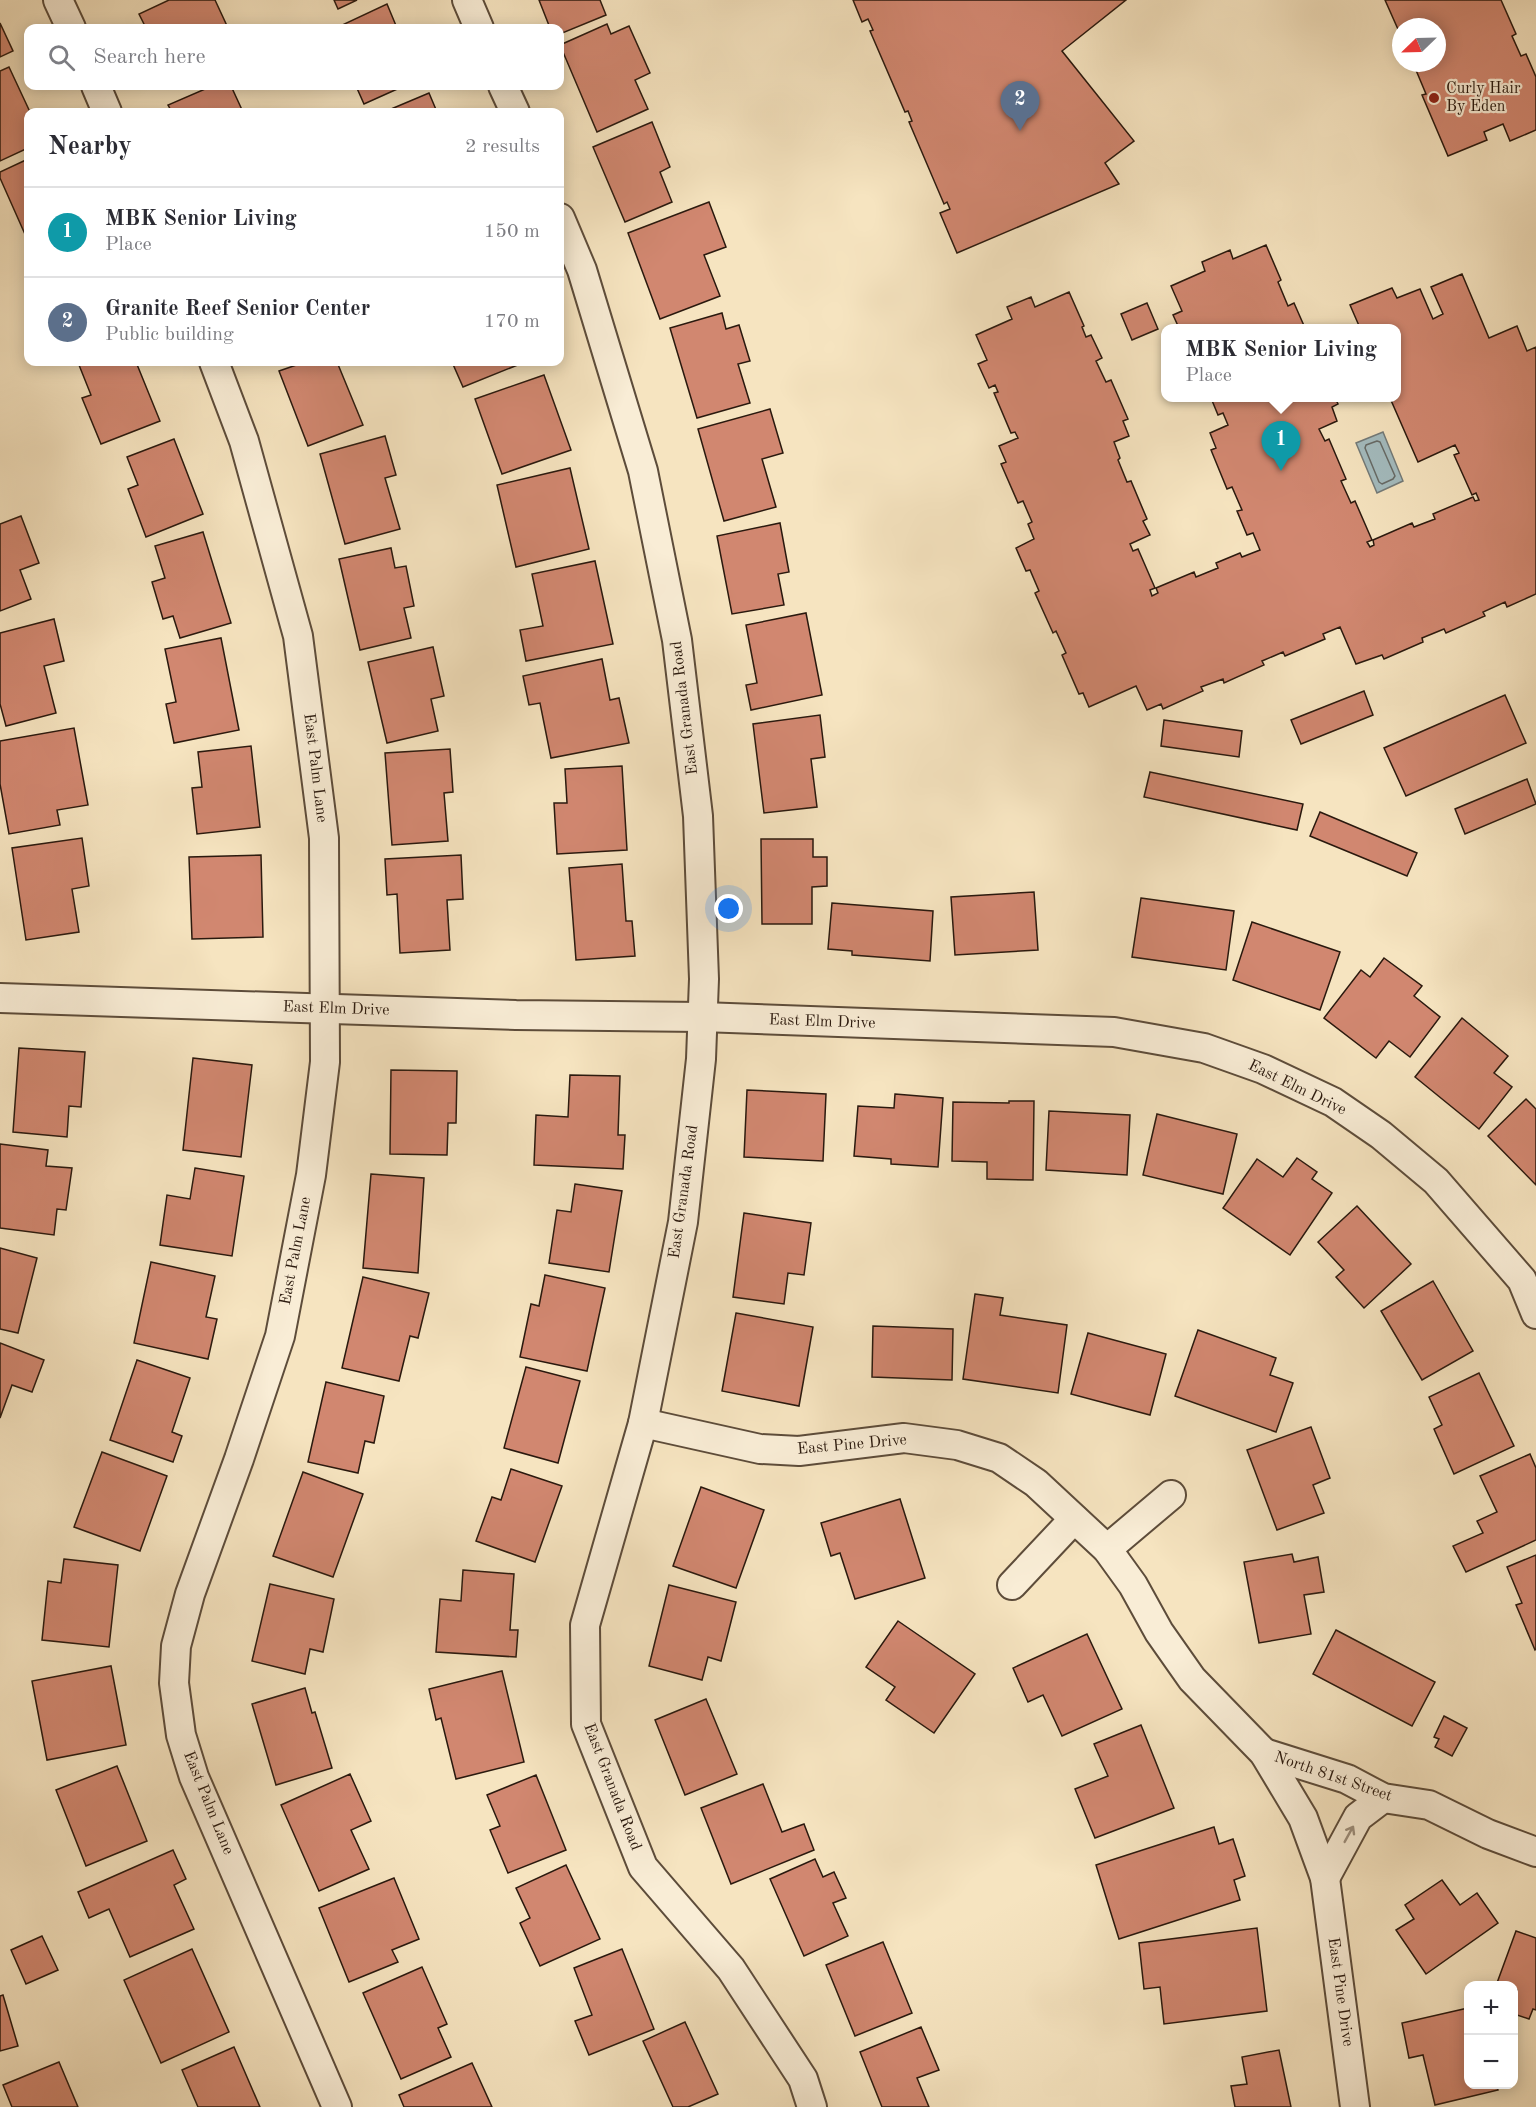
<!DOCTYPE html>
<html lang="en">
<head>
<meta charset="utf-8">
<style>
  body { margin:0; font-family:"Old Standard TT",serif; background:#f2f2f3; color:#2b2b33 }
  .controls { position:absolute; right:18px; bottom:18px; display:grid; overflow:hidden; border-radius:12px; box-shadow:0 3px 15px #0003 }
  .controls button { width:54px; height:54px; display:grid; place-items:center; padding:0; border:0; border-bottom:2px solid #e1e1e2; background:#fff; color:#2b2b33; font:30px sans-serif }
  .compass { position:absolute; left:1392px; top:18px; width:54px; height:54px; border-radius:50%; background:#fff; box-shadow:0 3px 15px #0003; rotate:247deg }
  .you { position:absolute; left:729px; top:909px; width:21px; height:21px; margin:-15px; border:4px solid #fff; border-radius:50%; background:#1a73e8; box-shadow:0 0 0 9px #1a73e833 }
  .badge { display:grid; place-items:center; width:39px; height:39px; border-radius:50%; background:#1a73e8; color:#fff; font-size:20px; font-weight:700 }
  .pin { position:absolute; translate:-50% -50px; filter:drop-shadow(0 2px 3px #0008) }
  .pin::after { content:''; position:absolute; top:32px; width:21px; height:18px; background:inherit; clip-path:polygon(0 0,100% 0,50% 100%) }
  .popup { position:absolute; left:1161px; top:324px; width:240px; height:78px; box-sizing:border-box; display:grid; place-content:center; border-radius:12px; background:#fff; filter:drop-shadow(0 2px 4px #0005); font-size:20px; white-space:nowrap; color:#7c7c81 }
  .popup b { font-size:22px; color:#2b2b33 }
  .popup::after { content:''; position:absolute; left:50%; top:100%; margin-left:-12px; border:12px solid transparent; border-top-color:#fff }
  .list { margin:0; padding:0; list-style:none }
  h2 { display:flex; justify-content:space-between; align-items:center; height:78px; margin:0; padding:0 24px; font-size:26px }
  h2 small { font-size:20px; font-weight:400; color:#7c7c81 }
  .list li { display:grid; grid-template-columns:39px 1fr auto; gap:18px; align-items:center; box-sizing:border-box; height:90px; padding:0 24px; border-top:2px solid #e1e1e2 }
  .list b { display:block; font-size:22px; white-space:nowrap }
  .list p { margin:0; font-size:20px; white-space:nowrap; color:#7c7c81 }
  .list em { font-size:20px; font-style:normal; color:#7c7c81 }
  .icon { flex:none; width:33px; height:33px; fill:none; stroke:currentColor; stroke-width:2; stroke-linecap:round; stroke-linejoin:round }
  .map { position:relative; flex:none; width:1536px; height:2107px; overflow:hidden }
  .search { position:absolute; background:#fff; box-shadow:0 3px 15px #0003; left:24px; top:24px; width:540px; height:66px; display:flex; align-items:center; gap:15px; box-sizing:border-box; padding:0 21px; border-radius:12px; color:#7c7c81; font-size:22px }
  .panel { position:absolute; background:#fff; box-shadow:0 3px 15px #0003; left:24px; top:108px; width:540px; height:258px; border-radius:12px }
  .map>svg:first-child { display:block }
</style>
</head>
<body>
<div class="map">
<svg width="1536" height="2107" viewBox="0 0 1536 2107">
  <rect width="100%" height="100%" fill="#f6e4c0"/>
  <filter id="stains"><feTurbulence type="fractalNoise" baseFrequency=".00333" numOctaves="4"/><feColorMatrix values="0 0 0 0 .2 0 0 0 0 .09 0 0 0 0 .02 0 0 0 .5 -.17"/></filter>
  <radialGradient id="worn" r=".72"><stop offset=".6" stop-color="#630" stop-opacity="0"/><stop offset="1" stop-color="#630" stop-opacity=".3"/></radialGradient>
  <path fill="#a3bbbe" stroke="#737a78" stroke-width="1.5" d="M1383,432L1403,481L1377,493L1356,443Z"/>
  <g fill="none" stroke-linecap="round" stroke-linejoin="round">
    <path stroke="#666a66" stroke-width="1.5" d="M1377,441L1380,442L1395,476L1393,479L1382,484L1379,482L1365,448L1366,445Z"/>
  </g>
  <g fill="#d18770" stroke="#2a190e" stroke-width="1.5">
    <path d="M169,0H215L228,28H146L139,14Z"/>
    <path d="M334,0H357L338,9Z"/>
    <path d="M539,0H600L606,15L560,34V28H550Z"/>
    <path d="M853,0H1126L1062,51L1134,141L1105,163L1119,184L957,253L940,213L950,209L947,202L944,204L909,122L912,121L908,111L905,112L870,31L873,30L868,19L862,22Z"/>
    <path d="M1385,0H1501L1516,34L1512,36L1521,56L1526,54L1536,77V130L1510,141L1503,124L1484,132L1487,140L1448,156L1422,95L1426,94L1413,63H1437V27H1401V36Z"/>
    <path d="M387,4L397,28H341L340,26Z"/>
    <path d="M0,23L13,51L0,57Z"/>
    <path d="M607,24L611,34L629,26L650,73L635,80L648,109L597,132L560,45Z"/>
    <path d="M9,67L30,112H28V148L0,161V71Z"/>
    <path d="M212,86H231L243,112H172L168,105Z"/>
    <path d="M356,86H404L364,104Z"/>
    <path d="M429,93L437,112H384Z"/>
    <path d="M652,122L670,167L660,172L672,202L625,222L593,147Z"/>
    <path d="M28,159V241L0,178V172Z"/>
    <path d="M709,202L726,247L704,255L720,296L660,319L628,233Z"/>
    <path d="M1266,245L1281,280L1278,282L1288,306L1294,303L1305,328H1179L1173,315L1182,311L1171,286L1205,271L1202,262L1230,250L1233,259Z"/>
    <path d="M1462,274L1489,338L1517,326L1527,351L1536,347V594L1507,607L1505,602L1483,612L1485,616L1446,633L1444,629L1422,638L1423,642L1384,659L1382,655L1356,664L1340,627L1323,634L1325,639L1285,656L1283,652L1262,661L1264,665L1224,683L1223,679L1201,687L1203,691L1163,709L1161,704L1147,710L1136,686L1089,707L1083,693L1079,694L1062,655L1066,653L1056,631L1053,633L1035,593L1039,591L1030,570L1026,571L1016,548L1034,539L1028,524L1032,522L1023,501L1018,503L1001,464L1006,462L999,446L1018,438L1015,432L1011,433L994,393L998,392L995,385L989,388L978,364L987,360L976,335L1012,319L1007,307L1031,297L1035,307L1069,292L1084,326L1082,327L1086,337L1091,335L1102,358L1096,361L1106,382L1111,380L1128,419L1123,421L1129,436L1114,442L1120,458L1118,460L1127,482L1131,481L1147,519L1143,521L1150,535L1130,544L1133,551L1138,549L1155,588L1150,590L1152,596L1158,593L1156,588L1194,572L1196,577L1218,568L1216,563L1240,553L1242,557L1260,550L1253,533L1247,535L1237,511L1242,510L1232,487L1227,489L1211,450L1216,448L1210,433L1228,425L1223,413L1218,415L1211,398H1335L1338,404L1332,407L1337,421L1319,429L1325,441L1329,439L1346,479L1341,481L1351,503L1355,501L1372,540L1367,542L1370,547L1374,545L1373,540L1412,523L1414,527L1435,519L1433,514L1473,497L1475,501L1479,500L1476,493L1472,495L1454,455L1459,453L1455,445L1418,462L1390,398H1396V328H1360L1350,305L1392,288L1397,298L1420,289L1433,319L1443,314L1431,287Z"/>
    <path d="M1147,303L1158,329L1132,340L1121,314Z"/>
    <path d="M722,313L726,329L739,325L750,361L738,364L750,403L697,418L670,328Z"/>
    <path d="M87,362H136L160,421L101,444L82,398L91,395L79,365Z"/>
    <path d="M305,362H337L363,425L308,446L279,371Z"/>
    <path d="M452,362H525L463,387Z"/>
    <path d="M544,375L571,450L502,474L475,399Z"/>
    <path d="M770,409L783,453L762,459L776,507L724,521L698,429Z"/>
    <path d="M385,436L396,475L385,478L400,529L345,544L320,454Z"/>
    <path d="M174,439L203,514L146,537L128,489L138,485L127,457Z"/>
    <path d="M570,468L589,549L516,567L497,485Z"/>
    <path d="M21,516L39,563L20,570L31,599L0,611V524Z"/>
    <path d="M780,523L789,572L778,574L784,605L732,614L717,536Z"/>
    <path d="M203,532L231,623L180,638L173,616L163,619L152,582L165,578L155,546Z"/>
    <path d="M391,548L395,568L406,566L414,606L404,608L411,638L360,650L339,559Z"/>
    <path d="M595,561L613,644L526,661L520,630L543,626L532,574Z"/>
    <path d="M806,613L822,695L751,710L746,685L757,683L746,625Z"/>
    <path d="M54,619L64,661L44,666L56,713L6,726L0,704V633Z"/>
    <path d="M221,638L239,730L174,743L166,704L176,702L165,649Z"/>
    <path d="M433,647L444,696L431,699L438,731L387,743L368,662Z"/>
    <path d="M602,659L610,700L619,698L629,743L551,758L540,703L529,705L523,676Z"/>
    <path d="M1364,691L1373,715L1301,744L1291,720Z"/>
    <path d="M1505,695L1526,743L1406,796L1384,748Z"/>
    <path d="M820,715L825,757L811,759L817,807L764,813L753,724Z"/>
    <path d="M1164,720L1242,731L1239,757L1161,746Z"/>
    <path d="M74,728L88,805L57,810L60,825L9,834L0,784V741Z"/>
    <path d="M251,746L260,827L197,834L192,788L202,787L198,752Z"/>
    <path d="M450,749L453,792L444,793L448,841L392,845L385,753Z"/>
    <path d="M622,766L627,850L557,854L554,803H567L565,769Z"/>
    <path d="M1150,772L1303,804L1297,830L1144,797Z"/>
    <path d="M1527,779L1536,804L1465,834L1455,809Z"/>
    <path d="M1320,812L1417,853L1407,876L1310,836Z"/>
    <path d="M82,838L89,886L72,889L79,932L26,940L12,848Z"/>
    <path d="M761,839H813V857H827V886L812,887V924H762Z"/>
    <path d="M261,855L263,937L192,939L189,857Z"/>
    <path d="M461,855L463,899L447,900L450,950L400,953L397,894L387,895L385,859Z"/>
    <path d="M622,864L626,921H632L635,956L576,960L569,868Z"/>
    <path d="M1034,892L1038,950L955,955L951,897Z"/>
    <path d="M1141,898L1234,911L1226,970L1132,957Z"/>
    <path d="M832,903L933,911L930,961L852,955V951L828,949Z"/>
    <path d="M1252,922L1340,952L1320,1010L1233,980Z"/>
    <path d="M1384,958L1422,986L1414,996L1440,1017L1410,1057L1389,1041L1376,1058L1324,1018L1361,970L1370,977Z"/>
    <path d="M1462,1018L1508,1056L1494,1073L1512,1087L1479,1129L1415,1077Z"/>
    <path d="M19,1048L85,1052L81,1107L69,1106L67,1137L13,1132Z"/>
    <path d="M193,1058L252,1065L241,1157L183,1150Z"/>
    <path d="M391,1070L457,1071L456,1123H448L447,1155L390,1154Z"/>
    <path d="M570,1075L620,1076L618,1135H625L623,1169L534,1165L536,1115L568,1117Z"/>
    <path d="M747,1090L826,1094L823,1161L744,1157Z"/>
    <path d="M895,1094L943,1098L938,1167L891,1164V1159L854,1156L858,1106L894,1108Z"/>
    <path d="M1526,1099L1536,1109V1185L1488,1136Z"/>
    <path d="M1009,1101H1034L1033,1180L987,1179V1162L952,1161L953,1102L1009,1103Z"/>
    <path d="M1049,1111L1130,1115L1127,1175L1046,1170Z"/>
    <path d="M1157,1114L1237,1134L1223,1194L1143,1175Z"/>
    <path d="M0,1144L48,1150L46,1166L72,1168L66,1210L57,1209L54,1235L0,1228Z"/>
    <path d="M1297,1158L1317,1172L1312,1179L1332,1193L1290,1255L1223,1208L1257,1159L1283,1177Z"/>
    <path d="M195,1168L244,1176L232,1256L160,1245L167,1195L190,1199Z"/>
    <path d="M371,1174L424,1178L418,1273L363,1268Z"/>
    <path d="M575,1184L622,1191L609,1272L549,1263L557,1210L571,1212Z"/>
    <path d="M1357,1206L1411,1264L1364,1308L1336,1277L1344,1270L1318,1242Z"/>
    <path d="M744,1213L811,1223L804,1275L788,1273L784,1304L733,1297Z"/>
    <path d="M0,1248L37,1258L18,1333L0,1329Z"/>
    <path d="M151,1262L215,1276L206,1317L217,1319L208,1359L134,1343Z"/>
    <path d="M545,1275L605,1288L587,1371L520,1357L531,1304L539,1306Z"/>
    <path d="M363,1277L429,1293L418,1338L410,1336L399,1381L342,1368Z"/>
    <path d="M1433,1281L1473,1351L1422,1380L1381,1311Z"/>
    <path d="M975,1294L1003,1298L1000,1315L1067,1325L1058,1393L963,1379Z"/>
    <path d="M736,1313L813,1327L799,1406L722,1391Z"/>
    <path d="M873,1326L953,1329L952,1380L872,1377Z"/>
    <path d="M1198,1330L1276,1358L1270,1375L1293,1383L1276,1432L1175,1396Z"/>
    <path d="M1088,1333L1166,1354L1150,1415L1071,1394Z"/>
    <path d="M0,1343L44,1360L32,1392L12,1385L0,1418Z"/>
    <path d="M137,1360L190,1378L172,1432L182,1436L173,1462L110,1440Z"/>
    <path d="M526,1367L580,1381L558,1463L504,1448Z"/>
    <path d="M1479,1373L1514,1446L1454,1474L1434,1429L1442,1425L1429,1397Z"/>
    <path d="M326,1382L384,1396L374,1443L365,1441L358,1473L308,1462Z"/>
    <path d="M1311,1427L1330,1478L1313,1485L1324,1513L1277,1530L1247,1450Z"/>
    <path d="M102,1452L167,1476L140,1551L74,1527Z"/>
    <path d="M1530,1454L1536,1468V1540L1466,1572L1453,1546L1483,1533L1477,1521L1497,1512L1480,1476Z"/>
    <path d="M511,1469L562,1486L535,1562L476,1541L492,1497L501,1500Z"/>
    <path d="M303,1472L363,1494L333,1577L273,1556Z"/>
    <path d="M701,1487L764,1510L736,1588L673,1566Z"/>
    <path d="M900,1499L925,1578L855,1599L840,1553L831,1556L821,1523Z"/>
    <path d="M1292,1554L1294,1562L1318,1557L1324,1592L1304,1595L1311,1634L1259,1643L1244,1562Z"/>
    <path d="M1536,1555V1649L1535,1650L1516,1605L1522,1603L1507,1567Z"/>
    <path d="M64,1559L118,1565L109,1647L42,1640L48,1581L61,1583Z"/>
    <path d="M463,1570L514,1574L510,1630H518L516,1657L436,1652L440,1599L461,1601Z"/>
    <path d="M270,1584L334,1599L323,1652L310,1649L305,1674L252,1661Z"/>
    <path d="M669,1585L736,1602L721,1661L708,1657L702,1680L649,1666Z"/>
    <path d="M898,1621L975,1674L934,1733L886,1700L895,1687L866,1667Z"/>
    <path d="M1336,1630L1435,1682L1412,1726L1313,1674Z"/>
    <path d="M1087,1634L1122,1709L1062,1736L1043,1695L1028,1702L1013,1668Z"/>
    <path d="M111,1666L126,1745L47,1760L32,1681Z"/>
    <path d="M502,1671L524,1762L456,1779L441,1718L436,1720L429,1689Z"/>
    <path d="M305,1688L312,1713L315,1712L332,1768L276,1785L252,1704Z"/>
    <path d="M706,1699L737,1774L685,1795L655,1720Z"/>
    <path d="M1444,1716L1467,1728L1452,1756L1435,1747L1439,1739L1434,1737Z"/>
    <path d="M1141,1725L1174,1808L1095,1838L1075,1789L1108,1776L1094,1744Z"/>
    <path d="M117,1766L147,1841L86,1866L56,1790Z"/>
    <path d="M350,1774L371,1821L351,1830L369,1869L319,1891L281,1805Z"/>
    <path d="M536,1775L566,1850L508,1873L490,1830L500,1826L487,1795Z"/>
    <path d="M763,1784L782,1832L804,1824L814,1850L731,1884L701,1808Z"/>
    <path d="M1214,1827L1219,1844L1233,1839L1245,1876L1234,1880L1240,1900L1119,1939L1096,1865Z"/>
    <path d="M173,1850L186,1879L174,1885L194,1929L130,1957L109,1909L89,1918L78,1892Z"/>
    <path d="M815,1859L823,1877L834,1872L846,1898L833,1903L848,1936L804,1956L770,1879Z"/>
    <path d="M566,1865L600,1939L540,1966L520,1923L530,1918L516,1888Z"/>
    <path d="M394,1878L419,1939L392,1950L398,1962L349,1982L319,1908Z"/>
    <path d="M1442,1880L1460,1905L1477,1893L1498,1923L1426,1974L1396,1930L1414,1919L1405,1905Z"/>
    <path d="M1257,1928L1267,2011L1164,2024L1160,1987L1144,1989L1139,1943Z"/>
    <path d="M1516,1931L1536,1938V2010L1533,2009L1529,2019L1514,2014V2000L1517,1990L1514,1989V1986L1497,1983Z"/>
    <path d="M42,1936L58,1970L26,1984L11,1950Z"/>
    <path d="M883,1942L912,2013L855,2036L826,1965Z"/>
    <path d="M192,1949L229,2032L161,2063L124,1980Z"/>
    <path d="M622,1949L654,2029L589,2055L575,2021L592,2015L574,1968Z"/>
    <path d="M422,1967L447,2024L438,2028L451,2057L401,2079L363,1993Z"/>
    <path d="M3,1995L18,2046L0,2051V1996Z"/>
    <path d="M1468,2008V2084H1496L1498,2090L1435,2105L1423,2055L1409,2058L1402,2023Z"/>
    <path d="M685,2022L718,2094L688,2107H673L643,2041Z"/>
    <path d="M921,2027L939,2070L917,2078L929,2107H882L860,2052Z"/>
    <path d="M234,2047L260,2107H198L182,2070Z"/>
    <path d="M1279,2050L1291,2107H1235L1231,2086L1247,2084L1242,2057Z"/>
    <path d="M59,2062L78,2107H12L3,2085Z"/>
    <path d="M472,2063L492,2107H404L399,2095Z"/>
  </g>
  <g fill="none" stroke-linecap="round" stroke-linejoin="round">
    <g stroke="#5d4c3a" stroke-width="32">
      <g id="minor">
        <path d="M58,0L71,28"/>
        <path d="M467,0L479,28"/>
        <path d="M96,86L107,112"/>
        <path d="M503,86L515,112"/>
        <path d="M560,218L582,270L643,471L677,640L698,816L704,979L701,1059L683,1222L643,1423L585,1625L586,1724L643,1867L731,1969L803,2079L812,2107"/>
        <path d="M214,362L244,441L298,636L324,838L325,1062L311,1175L280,1336L239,1459L190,1594L176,1646L174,1683L181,1735L194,1777L337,2107"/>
        <path d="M0,998L516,1015L702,1017L1114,1032L1204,1048L1263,1069L1333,1102L1381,1135L1436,1181L1522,1280L1536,1314"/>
        <path d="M643,1423L760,1449L799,1451L904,1438L957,1445L999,1458L1036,1483L1107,1549L1133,1585L1159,1632L1192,1679L1264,1753L1303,1818L1325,1878L1355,2107"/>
        <path d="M1107,1549L1171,1495"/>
        <path d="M1012,1585L1074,1519"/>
        <path d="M1264,1753L1347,1779L1383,1798L1429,1805L1488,1834L1536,1852"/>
        <path d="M1325,1878L1358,1817L1383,1798"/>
      </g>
    </g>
    <use href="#minor" stroke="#f9edd6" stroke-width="28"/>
  </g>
  <defs><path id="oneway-shaft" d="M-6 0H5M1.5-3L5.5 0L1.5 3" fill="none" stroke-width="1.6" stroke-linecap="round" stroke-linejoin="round" transform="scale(1.5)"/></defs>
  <use stroke="#9c8e7c" href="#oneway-shaft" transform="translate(1349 1834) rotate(-61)"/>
  <circle fill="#8f2418" stroke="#f9edd6" stroke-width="2" cx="1434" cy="98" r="6"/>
  <g text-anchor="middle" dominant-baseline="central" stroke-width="4.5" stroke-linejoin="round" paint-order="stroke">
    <g font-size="16" fill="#2a190e" stroke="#f9edd6" text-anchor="start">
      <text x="1446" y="89">Curly Hair<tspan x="1446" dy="18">By Eden</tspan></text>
    </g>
    <g font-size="16" fill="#2a190e" stroke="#f9edd6">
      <text transform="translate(685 708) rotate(-97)">East Granada Road</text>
      <text transform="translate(315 768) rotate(83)">East Palm Lane</text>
      <text transform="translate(336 1009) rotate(2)">East Elm Drive</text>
      <text transform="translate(822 1022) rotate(2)">East Elm Drive</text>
      <text transform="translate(1297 1088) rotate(26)">East Elm Drive</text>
      <text transform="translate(684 1192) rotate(-82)">East Granada Road</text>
      <text transform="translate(296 1251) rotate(-79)">East Palm Lane</text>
      <text transform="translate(852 1445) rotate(-5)">East Pine Drive</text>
      <text transform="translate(1333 1777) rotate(19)">North 81st Street</text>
      <text transform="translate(612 1787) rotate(69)">East Granada Road</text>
      <text transform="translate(208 1803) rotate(68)">East Palm Lane</text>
      <text transform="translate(1340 1992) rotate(82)">East Pine Drive</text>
    </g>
  </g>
  <rect width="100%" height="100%" filter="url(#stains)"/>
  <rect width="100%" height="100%" fill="url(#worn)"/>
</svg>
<div class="controls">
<button>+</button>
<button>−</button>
</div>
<svg class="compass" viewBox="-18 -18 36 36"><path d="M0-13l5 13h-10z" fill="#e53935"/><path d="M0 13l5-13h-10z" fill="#7c7c81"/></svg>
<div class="you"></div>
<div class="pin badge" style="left:1281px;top:471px;background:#0f9aa8">1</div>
<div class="popup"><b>MBK Senior Living</b>Place</div>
<div class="pin badge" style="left:1020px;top:131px;background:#5c6f8a">2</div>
<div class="search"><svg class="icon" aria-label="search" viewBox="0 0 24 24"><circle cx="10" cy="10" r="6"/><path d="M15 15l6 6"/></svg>Search here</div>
<section class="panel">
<h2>Nearby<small>2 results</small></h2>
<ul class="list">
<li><span class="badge" style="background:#0f9aa8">1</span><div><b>MBK Senior Living</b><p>Place</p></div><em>150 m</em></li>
<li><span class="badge" style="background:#5c6f8a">2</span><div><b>Granite Reef Senior Center</b><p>Public building</p></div><em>170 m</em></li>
</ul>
</section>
</div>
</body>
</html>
